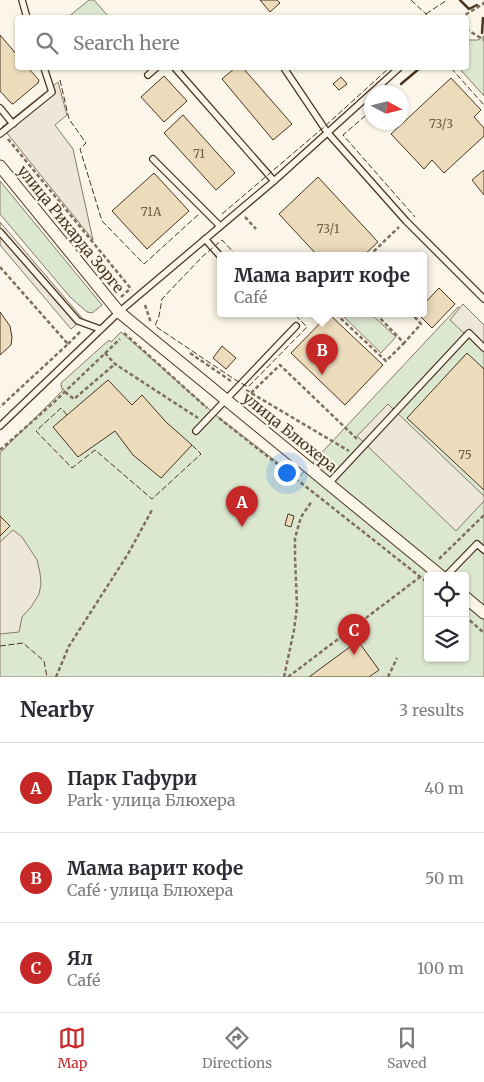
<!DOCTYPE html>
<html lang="en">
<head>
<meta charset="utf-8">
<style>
  body { margin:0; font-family:Merriweather,serif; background:#f2f2f3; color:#2b2b33 }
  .controls { position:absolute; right:15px; bottom:15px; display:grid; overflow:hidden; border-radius:5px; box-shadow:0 1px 4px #0004 }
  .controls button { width:45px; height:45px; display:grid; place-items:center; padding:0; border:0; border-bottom:1px solid #e1e1e2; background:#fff; color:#2b2b33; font:25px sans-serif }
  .compass { position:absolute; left:364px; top:85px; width:45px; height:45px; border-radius:50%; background:#fff; box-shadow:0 1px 4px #0004; rotate:97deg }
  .you { position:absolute; left:286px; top:472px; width:18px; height:18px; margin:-12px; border:4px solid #fff; border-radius:50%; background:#1a73e8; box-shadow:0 0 0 8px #1a73e833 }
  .badge { display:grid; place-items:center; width:32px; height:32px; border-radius:50%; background:#c62828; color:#fff; font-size:16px; font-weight:700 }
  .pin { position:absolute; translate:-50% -41px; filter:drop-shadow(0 1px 2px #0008) }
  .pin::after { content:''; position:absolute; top:26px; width:18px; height:15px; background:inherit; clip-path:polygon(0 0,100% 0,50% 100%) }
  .popup { position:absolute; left:217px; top:252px; width:210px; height:65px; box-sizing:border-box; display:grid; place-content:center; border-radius:5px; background:#fff; filter:drop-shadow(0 1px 4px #0005); font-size:16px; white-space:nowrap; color:#7c7c81 }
  .popup b { font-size:19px; color:#2b2b33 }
  .popup::after { content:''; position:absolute; left:50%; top:100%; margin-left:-10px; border:10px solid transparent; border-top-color:#fff }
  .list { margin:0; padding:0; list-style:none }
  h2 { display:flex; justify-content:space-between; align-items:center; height:65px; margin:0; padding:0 20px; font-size:21px }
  h2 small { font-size:16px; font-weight:400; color:#7c7c81 }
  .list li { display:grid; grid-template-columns:32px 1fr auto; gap:15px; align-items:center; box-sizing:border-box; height:90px; padding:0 20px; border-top:1px solid #e1e1e2 }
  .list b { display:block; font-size:19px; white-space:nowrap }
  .list p { margin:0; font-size:16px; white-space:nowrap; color:#7c7c81 }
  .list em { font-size:16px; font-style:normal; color:#7c7c81 }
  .icon { flex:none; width:28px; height:28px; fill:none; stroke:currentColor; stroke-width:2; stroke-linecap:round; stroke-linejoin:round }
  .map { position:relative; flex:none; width:484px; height:677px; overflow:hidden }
  .search { position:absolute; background:#fff; box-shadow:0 1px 4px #0004; left:15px; right:15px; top:15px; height:55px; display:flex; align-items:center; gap:12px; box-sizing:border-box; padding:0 18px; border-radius:5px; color:#7c7c81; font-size:19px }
  .sheet { height:335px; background:#fff }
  nav { display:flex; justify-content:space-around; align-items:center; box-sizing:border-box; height:70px; border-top:1px solid #e1e1e2; background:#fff; font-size:14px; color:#7c7c81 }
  nav a { display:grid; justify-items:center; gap:2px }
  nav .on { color:#c62828 }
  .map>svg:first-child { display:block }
</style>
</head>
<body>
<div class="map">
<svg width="484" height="677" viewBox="0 0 484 677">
  <rect width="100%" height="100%" fill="#fbf6e9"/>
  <g fill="#dce7d0" stroke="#887966" fill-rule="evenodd">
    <path d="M89,0H94L108,16L106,18L68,17Z"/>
    <path d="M484,36V96L459,68H466L467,40H478Z"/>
    <path d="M0,181L102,305L92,313L87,312L70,297L0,214Z"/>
    <path d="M458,307L484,328V677H0V453L64,389H62L61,385V383L109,340L111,342L121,332L218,417L298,478ZM428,576H465V658H428Z"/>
    <path d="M341,314H371L396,337L381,353Z"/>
  </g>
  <g fill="#ede7d9" stroke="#887966">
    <path d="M58,82L67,115L55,125L73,149L93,240L2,127Z"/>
    <path d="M0,222L83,319L71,329L0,245Z"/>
    <path d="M463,304L484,325V352L450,320Z"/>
    <path d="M388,404L484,496V501L456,531L357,436Z"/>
    <path d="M13,530L22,537L37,560L40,573L41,584L39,594L31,607L22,617L19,632L0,634V542Z"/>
  </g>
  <g fill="#ecdcbc" stroke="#4a3520">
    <path d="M260,0H277L280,3L270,12Z"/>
    <path d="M0,35L18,56V68H28L39,80L38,83L13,104H12L0,91Z"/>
    <path d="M235,68H243L292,124L273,140L222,79Z"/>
    <path d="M164,76L187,101L164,122L141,97Z"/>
    <path d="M341,77L347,84L339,90L333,84Z"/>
    <path d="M451,78L481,110L474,117L484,128V136L444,173L432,160L424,169L391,134Z"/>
    <path d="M183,115L235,173L216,190L164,133Z"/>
    <path d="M484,170V195L472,180Z"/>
    <path d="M154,173L189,211L147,249L112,211Z"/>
    <path d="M318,177L378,242L363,256H318L279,214Z"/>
    <path d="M439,288L455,304L432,328L418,314H423V305Z"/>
    <path d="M0,312L10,326L12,337L11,345L0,355Z"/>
    <path d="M329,314L383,365L345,405L291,353Z"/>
    <path d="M222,346L236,358L226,369L213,358Z"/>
    <path d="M467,353L484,369V490L407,418Z"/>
    <path d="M108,380L132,405L142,395L166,422L192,445L161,478L133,455L115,431L78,457L53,427Z"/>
    <path d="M288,514L294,516L291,527L285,525Z"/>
    <path d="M0,516L10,526L0,536Z"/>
    <path d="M358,641L379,670L369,677H309Z"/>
  </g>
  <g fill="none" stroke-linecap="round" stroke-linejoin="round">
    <g stroke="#4a3520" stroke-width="8">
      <g id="lane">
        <path d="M22,0L27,18"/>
        <path d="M175,68L274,181"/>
        <path d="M284,68L327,132L406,221L484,299"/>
        <path d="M148,75L156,68"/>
        <path d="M0,108L13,124"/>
        <path d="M0,134L52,92L44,68"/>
        <path d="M153,159L220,226"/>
        <path d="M0,232L78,321L100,329"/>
        <path d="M205,239L221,257"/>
        <path d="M0,426L119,312L274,181L399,68"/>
        <path d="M196,431L296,326"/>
        <path d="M329,483L469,333L484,348"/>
        <path d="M446,576L477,544L484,550"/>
      </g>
    </g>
    <g stroke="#4a3520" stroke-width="13">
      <g id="street">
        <path d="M0,166L119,312L441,576"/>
        <path d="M465,597L484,613"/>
      </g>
    </g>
    <g stroke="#7f6f5c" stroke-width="2.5" stroke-dasharray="4 2.5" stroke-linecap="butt">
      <path d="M460,18L483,4L484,2"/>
      <path d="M466,29L484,40"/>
      <path d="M8,139L132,290"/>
      <path d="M245,217L256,229"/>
      <path d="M369,256L399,227"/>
      <path d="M0,267L68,344L0,407"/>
      <path d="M121,297L130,289"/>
      <path d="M145,305L151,323"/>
      <path d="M336,314L386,361L404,343"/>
      <path d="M376,314L404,343L421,324L412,314"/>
      <path d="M124,333L207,408"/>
      <path d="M68,344L81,331"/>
      <path d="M105,353L115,364L198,418"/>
      <path d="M190,353L231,381"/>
      <path d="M246,390L349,451"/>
      <path d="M65,392L74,399L115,364"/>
      <path d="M251,393L280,365L358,440"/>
      <path d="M219,418L428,583"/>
      <path d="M0,450L52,404L120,339"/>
      <path d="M439,559L484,515"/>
      <path d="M465,616L484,633"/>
      <path d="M56,677L69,646L128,554L152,510"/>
      <path d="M284,677L294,630L297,607L295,557V538L301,517L312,501"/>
      <path d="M288,677L420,577"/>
      <path d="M388,677L397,658"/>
    </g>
    <use href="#lane" stroke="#fbf6e9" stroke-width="5.5"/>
    <use href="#street" stroke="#fbf6e9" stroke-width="11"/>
    <g stroke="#4a3520" stroke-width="1" stroke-dasharray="6 2.5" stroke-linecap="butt">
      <path d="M411,0L426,14L428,18"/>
      <path d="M426,14L447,0"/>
      <path d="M451,68L484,105"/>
      <path d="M60,80L69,119L86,143L80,149L102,221L144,264L199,214"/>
      <path d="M372,110L343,135L415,217"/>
      <path d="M222,214L324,127L389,68"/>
      <path d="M237,256L222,240L203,256L162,299L159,316L155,326L234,379L248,387L307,327L294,314"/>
      <path d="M67,415L61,408L36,431L72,468L95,450L152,499L201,454L192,445"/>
      <path d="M0,646L23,643L44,661L47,677"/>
    </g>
    <g stroke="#4a3520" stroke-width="2.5">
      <path d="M460,0L469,9L477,5"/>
      <path d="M482,33L483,18"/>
      <path d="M401,84L420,68"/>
    </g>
  </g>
  <g text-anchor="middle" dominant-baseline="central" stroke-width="4" stroke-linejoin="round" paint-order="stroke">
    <g font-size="12" fill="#725f47">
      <text x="441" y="123">73/3</text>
      <text x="199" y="153">71</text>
      <text x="151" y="211">71А</text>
      <text x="328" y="228">73/1</text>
      <text x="465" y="454">75</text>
    </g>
    <g font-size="15" fill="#4a3520" stroke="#fbf6e9">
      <text transform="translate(71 229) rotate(51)">улица Рихарда Зорге</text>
      <text transform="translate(290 432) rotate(39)">улица Блюхера</text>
    </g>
  </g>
</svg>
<div class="controls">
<button><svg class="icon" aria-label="locate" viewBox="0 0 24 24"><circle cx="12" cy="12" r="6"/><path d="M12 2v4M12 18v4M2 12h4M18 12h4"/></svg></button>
<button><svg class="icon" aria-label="layers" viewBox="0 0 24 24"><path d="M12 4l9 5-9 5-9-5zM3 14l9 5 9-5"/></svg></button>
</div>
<svg class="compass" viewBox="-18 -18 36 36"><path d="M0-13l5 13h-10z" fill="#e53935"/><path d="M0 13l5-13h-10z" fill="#7c7c81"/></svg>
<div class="you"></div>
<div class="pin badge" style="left:242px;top:527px">A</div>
<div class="pin badge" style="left:322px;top:375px">B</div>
<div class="popup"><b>Мама варит кофе</b>Café</div>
<div class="pin badge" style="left:354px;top:655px">C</div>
<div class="search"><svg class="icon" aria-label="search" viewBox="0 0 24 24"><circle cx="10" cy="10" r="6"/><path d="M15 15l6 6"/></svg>Search here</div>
</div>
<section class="sheet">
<h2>Nearby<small>3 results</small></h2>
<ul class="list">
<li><span class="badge">A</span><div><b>Парк Гафури</b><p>Park · улица Блюхера</p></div><em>40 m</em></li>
<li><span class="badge">B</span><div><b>Мама варит кофе</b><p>Café · улица Блюхера</p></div><em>50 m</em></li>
<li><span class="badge">C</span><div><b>Ял</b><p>Café</p></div><em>100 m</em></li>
</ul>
</section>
<nav>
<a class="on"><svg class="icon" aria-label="map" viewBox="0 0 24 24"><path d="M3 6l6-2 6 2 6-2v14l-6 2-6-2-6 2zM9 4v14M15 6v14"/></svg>Map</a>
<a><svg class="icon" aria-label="directions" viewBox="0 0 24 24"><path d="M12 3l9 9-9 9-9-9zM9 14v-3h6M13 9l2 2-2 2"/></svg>Directions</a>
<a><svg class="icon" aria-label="saved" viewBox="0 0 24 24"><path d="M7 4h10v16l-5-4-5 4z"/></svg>Saved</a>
</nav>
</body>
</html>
